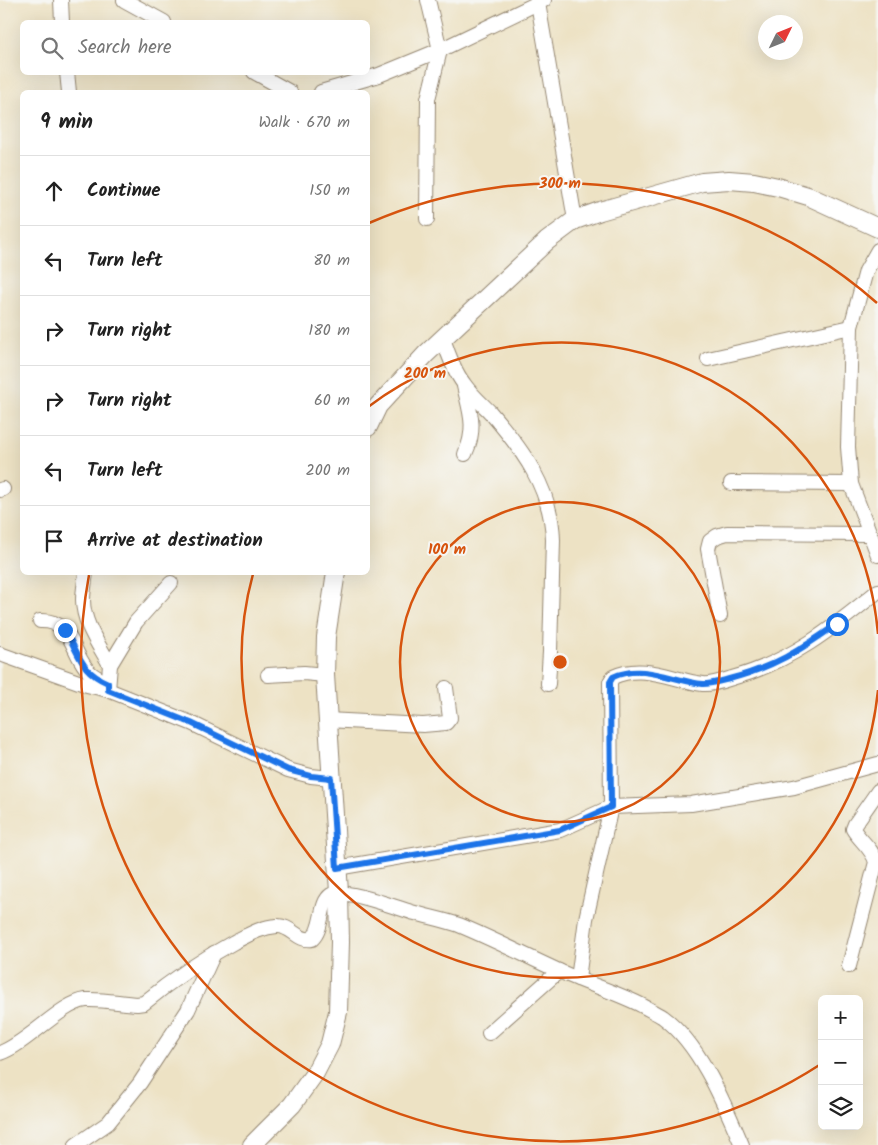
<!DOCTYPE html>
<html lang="en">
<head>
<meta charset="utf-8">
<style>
  body { margin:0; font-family:Kalam,sans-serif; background:#f2f2f2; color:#222 }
  .controls { position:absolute; right:15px; bottom:15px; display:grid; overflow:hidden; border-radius:8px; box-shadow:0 5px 20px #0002 }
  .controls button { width:45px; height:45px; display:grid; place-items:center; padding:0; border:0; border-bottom:1px solid #e0e0e0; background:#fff; color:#222; font:25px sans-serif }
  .compass { position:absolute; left:758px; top:15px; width:45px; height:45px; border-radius:50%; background:#fff; box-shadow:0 5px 20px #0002; rotate:47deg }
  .stop { position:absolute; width:15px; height:15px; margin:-11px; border:4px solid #1a73e8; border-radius:50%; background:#fff }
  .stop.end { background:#1a73e8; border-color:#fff; box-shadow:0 1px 5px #0008 }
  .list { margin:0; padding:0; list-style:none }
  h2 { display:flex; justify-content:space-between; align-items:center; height:65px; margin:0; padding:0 20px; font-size:21px }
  h2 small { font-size:16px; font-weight:400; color:#767676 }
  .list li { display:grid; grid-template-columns:32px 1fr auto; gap:15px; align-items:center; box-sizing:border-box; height:70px; padding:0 20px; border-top:1px solid #e0e0e0 }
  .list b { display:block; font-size:19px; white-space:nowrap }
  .list em { font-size:16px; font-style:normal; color:#767676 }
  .icon { flex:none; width:28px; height:28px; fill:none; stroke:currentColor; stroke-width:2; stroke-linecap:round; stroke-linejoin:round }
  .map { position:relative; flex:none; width:878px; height:1145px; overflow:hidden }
  .search { position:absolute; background:#fff; box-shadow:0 5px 20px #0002; left:20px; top:20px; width:350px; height:55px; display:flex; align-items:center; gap:12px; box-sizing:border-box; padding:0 18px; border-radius:8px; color:#767676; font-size:19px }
  .panel { position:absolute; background:#fff; box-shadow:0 5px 20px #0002; left:20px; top:90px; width:350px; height:485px; border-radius:8px }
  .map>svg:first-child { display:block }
</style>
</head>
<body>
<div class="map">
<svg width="878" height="1145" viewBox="0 0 878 1145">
  <rect width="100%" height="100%" fill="#f6f6f2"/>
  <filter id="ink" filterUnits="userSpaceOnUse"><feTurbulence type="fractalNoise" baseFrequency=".02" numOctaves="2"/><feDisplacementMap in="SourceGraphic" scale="10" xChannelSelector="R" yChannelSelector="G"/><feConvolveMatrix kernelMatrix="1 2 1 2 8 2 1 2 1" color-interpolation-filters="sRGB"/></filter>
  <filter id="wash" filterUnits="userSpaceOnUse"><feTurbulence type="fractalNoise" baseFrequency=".0096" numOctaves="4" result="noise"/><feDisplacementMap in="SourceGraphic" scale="20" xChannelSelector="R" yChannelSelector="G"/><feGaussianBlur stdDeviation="1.12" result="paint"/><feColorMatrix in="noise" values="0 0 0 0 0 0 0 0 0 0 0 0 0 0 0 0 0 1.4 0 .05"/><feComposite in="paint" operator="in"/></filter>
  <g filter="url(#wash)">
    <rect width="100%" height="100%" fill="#ede2c4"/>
  </g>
  <g filter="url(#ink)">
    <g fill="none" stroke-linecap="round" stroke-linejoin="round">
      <g stroke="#948671" stroke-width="16">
        <g id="minor">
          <path d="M61,0L62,22"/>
          <path d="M124,0L164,22"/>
          <path d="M538,3L575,220"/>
          <path d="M67,72L69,92"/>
          <path d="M254,72L290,92"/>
          <path d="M321,92L379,75L440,50L544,0"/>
          <path d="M427,219L428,99L440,50L428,0"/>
          <path d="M878,250L866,271L851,327L848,447L851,484L878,555"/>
          <path d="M443,338C448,354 454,371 464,384C471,394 481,403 490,412C522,449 552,489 553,540L550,652L548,684"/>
          <path d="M708,359L851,327"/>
          <path d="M464,386C470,412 477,428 465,454"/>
          <path d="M731,483L851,484"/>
          <path d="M0,490L3,489"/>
          <path d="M86,572C85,582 83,591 83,600C83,623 99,645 110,665"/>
          <path d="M720,616L708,549L710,541L717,536L727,533L869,534"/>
          <path d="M40,621C72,620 70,648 86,668C91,676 100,679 108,683"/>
          <path d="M0,654L87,685L108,690L191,723L288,770L311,776L331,778"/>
          <path d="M268,675L304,673L325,675"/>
          <path d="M108,690L110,665L136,622L171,583"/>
          <path d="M327,720L423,725L446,723L450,718L446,688"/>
          <path d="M337,868L560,830L611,807L691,804L794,787L878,764"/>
          <path d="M849,966L876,862C872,848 860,841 853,829L855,824L878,791"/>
          <path d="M578,979L586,919L611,807L610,682L613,677C643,663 673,680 703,684C712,685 723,681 732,678C789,663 833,628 878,591"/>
          <path d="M489,1033L559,971"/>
          <path d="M0,1053C28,1043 61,1003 86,1000C103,999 120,1003 137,1004L144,1003C173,979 201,960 234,942C248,935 261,927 277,926C291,925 298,942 312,939C324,928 319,903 331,895C343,887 400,909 415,913C429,917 445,920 459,925C493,939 526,956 559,971C587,984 616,992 643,1006C650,1010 657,1013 663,1017C700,1044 724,1103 742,1145"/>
          <path d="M76,1145L108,1123L140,1083L188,1010L214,953"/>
        </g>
      </g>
      <g stroke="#948671" stroke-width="20">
        <g id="major">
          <path d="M368,427L378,406L426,354L547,241L575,220L600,211L702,182L729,180L754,182L778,187L808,196L878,228"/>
          <path d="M252,1145L292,1105L315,1073L330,1044L338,1012L340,942L339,892L325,675L326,637L336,572"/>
        </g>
      </g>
      <use href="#minor" stroke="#fff" stroke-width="14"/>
      <use href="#major" stroke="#fff" stroke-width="18"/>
    </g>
  </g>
  <g fill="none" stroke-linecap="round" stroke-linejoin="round" filter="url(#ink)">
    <path stroke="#1a73e8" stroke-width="6" d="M65,630C80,655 80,671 108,683V690L191,723L288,770L311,776L331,778L337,868L560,830L611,807L610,682L613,677C643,663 673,681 703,684C711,684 721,681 729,679C772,668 801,650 837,624"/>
  </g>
  <g fill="none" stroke="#d7540e" stroke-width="2.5">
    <circle cx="560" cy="662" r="160"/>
    <path d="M878 690A319 319 0 1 1 253 574M368 407A319 319 0 0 1 878 634"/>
    <path d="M821 1064A479 479 0 0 1 89 575M369 223A479 479 0 0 1 877 303"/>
  </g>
  <circle cx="560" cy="662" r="8" fill="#d7540e" stroke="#f6f6f2" stroke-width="2.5"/>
  <g font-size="15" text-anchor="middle" font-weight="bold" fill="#d7540e" stroke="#f6f6f2" stroke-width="4" stroke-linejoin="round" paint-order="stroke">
    <text x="560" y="188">300 m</text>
    <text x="425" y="378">200 m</text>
    <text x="447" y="554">100 m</text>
  </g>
</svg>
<div class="controls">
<button>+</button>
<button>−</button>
<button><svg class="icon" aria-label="layers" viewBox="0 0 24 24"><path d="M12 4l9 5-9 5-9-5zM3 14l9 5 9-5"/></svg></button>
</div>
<svg class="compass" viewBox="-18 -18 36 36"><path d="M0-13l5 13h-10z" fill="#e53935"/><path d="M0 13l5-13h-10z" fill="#767676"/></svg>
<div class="stop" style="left:837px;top:624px"></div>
<div class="stop end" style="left:65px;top:630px"></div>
<div class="search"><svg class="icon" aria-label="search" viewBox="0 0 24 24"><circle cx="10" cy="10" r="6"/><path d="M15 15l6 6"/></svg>Search here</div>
<section class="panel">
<h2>9 min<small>Walk · 670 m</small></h2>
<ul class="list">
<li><svg class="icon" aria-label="ahead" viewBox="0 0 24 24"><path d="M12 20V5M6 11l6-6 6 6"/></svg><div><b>Continue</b></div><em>150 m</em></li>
<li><svg class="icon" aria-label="left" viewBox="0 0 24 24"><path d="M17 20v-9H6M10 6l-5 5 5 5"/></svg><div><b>Turn left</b></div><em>80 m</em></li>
<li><svg class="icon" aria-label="right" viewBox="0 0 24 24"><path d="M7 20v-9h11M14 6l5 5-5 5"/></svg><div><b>Turn right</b></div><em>180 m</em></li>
<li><svg class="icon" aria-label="right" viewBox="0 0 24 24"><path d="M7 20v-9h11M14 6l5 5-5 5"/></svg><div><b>Turn right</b></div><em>60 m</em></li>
<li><svg class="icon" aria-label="left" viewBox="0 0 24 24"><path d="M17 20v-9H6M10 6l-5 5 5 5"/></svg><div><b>Turn left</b></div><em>200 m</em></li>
<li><svg class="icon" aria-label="arrive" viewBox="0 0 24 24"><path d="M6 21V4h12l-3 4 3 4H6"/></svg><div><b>Arrive at destination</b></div></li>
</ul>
</section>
</div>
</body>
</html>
